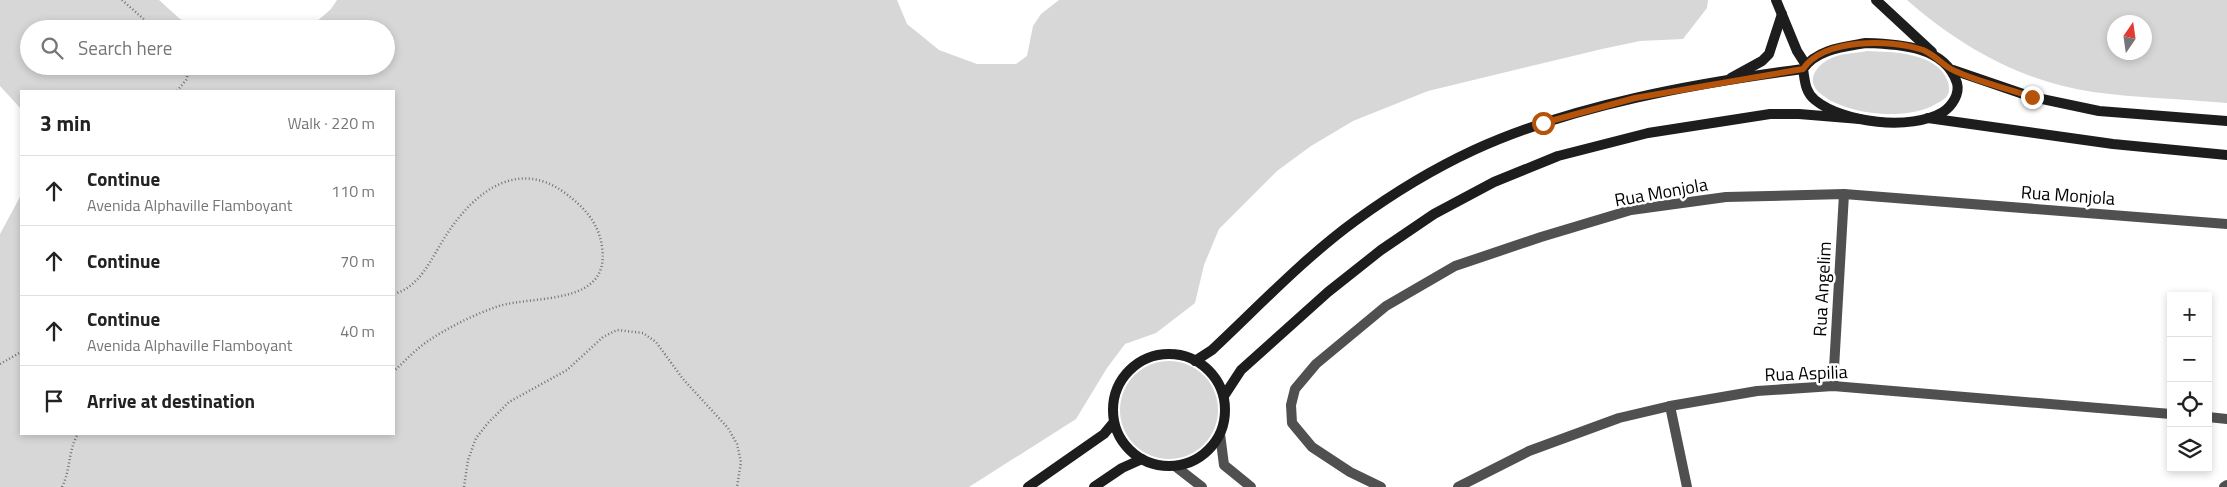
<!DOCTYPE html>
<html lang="en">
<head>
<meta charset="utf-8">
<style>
  body { margin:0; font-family:"Titillium Web",sans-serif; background:#f6f6f6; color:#222 }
  .controls { position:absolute; right:15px; bottom:15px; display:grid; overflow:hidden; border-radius:0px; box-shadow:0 2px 8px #0003 }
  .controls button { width:45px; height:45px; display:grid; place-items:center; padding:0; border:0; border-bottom:1px solid #e0e0e0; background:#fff; color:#222; font:25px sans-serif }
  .compass { position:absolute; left:2107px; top:15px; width:45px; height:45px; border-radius:50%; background:#fff; box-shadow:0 2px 8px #0003; rotate:13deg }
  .stop { position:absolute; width:15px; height:15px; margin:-11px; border:4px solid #b45309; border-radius:50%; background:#fff }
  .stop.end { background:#b45309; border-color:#fff; box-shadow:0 1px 5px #0008 }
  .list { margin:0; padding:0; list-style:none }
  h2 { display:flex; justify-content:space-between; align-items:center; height:65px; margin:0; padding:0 20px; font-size:21px }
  h2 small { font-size:16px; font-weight:400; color:#767676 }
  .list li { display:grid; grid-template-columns:32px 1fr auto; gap:15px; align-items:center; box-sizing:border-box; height:70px; padding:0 20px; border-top:1px solid #e0e0e0 }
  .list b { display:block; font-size:19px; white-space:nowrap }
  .list p { margin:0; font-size:16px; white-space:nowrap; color:#767676 }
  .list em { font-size:16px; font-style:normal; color:#767676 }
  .icon { flex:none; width:28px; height:28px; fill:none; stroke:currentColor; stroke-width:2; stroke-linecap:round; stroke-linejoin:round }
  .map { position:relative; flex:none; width:2227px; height:487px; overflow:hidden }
  .search { position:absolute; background:#fff; box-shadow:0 2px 8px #0003; left:20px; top:20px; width:375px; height:55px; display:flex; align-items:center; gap:12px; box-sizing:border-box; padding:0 18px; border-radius:28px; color:#767676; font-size:19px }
  .panel { position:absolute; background:#fff; box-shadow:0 2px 8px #0003; left:20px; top:90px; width:375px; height:345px; border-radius:0px }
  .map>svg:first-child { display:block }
</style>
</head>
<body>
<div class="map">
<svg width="2227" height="487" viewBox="0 0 2227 487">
  <rect width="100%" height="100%" fill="#fff"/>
  <g fill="#d7d7d7" fill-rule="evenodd">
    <path d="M0,0H159L180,19L202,29H29V66H386V29H308L331,9L337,0H897L907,24L939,50L977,64H1016L1027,56L1033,26L1041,14L1059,0H1708L1707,8L1683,39L1640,41L1602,49L1428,91L1353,121L1311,146L1277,171L1219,229L1204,265L1195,303L1156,333L1125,344L1107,368L1076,419L969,487H0V234L21,195V434H394V91H21V109L0,86Z"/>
    <path d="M1907,0H2227V103C2183,99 2137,98 2093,92C2023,82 1959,46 1907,0ZM2144,22V52H2114V22Z"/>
    <path d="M1867,51C1892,52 1938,52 1948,82C1949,87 1950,92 1947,96C1944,100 1938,103 1934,105C1906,121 1846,115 1821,94C1802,79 1820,61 1837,56C1846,53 1857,53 1867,51Z"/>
    <circle cx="1169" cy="410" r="49"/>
  </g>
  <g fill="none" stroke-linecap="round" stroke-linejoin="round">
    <g stroke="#727272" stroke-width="2.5" stroke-dasharray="1 2.5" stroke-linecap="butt">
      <path d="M122,0L155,29"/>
      <path d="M177,91L187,79L188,66"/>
      <path d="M394,294C422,286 432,256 447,234C474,192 518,158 565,193C584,207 599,223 602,247C611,306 536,295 499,306C475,314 449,327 428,341C416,349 405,361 394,371"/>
      <path d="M0,364L21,352"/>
      <path d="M62,487C71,469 68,450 78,434"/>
      <path d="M464,487L468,460L476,438L488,423L509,402L567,370L603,337L617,330L643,333L656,342L683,379L728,428L737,444L741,462L737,487"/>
    </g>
    <g stroke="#505050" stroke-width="10">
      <path d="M1833,386L1844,194"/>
      <path d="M1670,406L1687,487"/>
      <path d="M2208,417L2227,419"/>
      <path d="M1220,434L1224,465L1251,487"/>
      <path d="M1175,466L1202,487"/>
      <path d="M1381,487L1350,472L1312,447L1292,423L1291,405L1295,389L1316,364L1386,306L1455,266L1541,237L1631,210L1726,197L1844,194L2227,224"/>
      <path d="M1458,487L1529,451L1619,418L1670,406L1757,391L1833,386L2171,414"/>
      <path d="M2224,487L2227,485"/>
    </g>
    <g stroke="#1d1d1d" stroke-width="10">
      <path d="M1776,0L1797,51L1806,65"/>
      <path d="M1876,0L1932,52"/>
      <path d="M1866,43C1899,44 1945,46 1957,83C1960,94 1952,106 1943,112C1911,131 1843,123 1815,100C1805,92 1805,81 1803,69C1817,49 1844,47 1866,43Z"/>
      <path d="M1953,70L2032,97L2099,111L2227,121"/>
      <path d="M1731,78L1762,61L1769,54L1782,14"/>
      <path d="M1928,118L2113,144L2227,155"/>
      <circle cx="1169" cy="410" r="56"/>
      <path d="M1195,361L1212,350C1258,307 1303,259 1355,221C1392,194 1433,169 1474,150C1572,105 1697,83 1803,69"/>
      <path d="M1224,396L1241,370L1328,292L1381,250L1434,214L1494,182L1558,156L1648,133L1770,114H1799L1860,119"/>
      <path d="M1028,487L1104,434L1114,422"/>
      <path d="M1094,487L1122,468L1142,459"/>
    </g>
  </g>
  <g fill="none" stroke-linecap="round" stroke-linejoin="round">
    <path stroke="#b45309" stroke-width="6" d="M1543,123L1635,98L1803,69C1824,38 1891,39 1923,50C1937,56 1944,67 1955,71C1979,82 2006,88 2032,97"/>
  </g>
  <g text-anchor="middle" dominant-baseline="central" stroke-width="5" stroke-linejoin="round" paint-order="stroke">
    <g font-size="18" fill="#000" stroke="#fff">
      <text transform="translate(1661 192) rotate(-10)">Rua Monjola</text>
      <text transform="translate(2068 195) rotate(4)">Rua Monjola</text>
      <text transform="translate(1822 289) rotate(-87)">Rua Angelim</text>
      <text transform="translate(1806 373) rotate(-2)">Rua Aspilia</text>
    </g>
  </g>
</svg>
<div class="controls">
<button>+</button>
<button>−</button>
<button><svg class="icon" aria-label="locate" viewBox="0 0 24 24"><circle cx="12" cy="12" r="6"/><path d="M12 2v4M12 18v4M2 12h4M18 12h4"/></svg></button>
<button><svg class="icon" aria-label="layers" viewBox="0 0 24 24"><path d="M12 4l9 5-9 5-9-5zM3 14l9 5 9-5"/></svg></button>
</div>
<svg class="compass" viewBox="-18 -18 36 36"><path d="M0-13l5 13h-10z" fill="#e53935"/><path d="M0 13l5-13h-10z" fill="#767676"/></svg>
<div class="stop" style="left:1543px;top:123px"></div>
<div class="stop end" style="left:2032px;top:97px"></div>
<div class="search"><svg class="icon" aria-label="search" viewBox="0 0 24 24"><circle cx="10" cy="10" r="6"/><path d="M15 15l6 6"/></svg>Search here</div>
<section class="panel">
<h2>3 min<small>Walk · 220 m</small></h2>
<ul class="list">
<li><svg class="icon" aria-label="ahead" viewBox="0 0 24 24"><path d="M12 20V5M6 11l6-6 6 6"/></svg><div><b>Continue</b><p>Avenida Alphaville Flamboyant</p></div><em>110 m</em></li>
<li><svg class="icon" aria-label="ahead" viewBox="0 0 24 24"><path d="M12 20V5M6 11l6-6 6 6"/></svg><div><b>Continue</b></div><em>70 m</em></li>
<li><svg class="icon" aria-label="ahead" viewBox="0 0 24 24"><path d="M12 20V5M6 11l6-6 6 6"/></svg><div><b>Continue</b><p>Avenida Alphaville Flamboyant</p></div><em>40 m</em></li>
<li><svg class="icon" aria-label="arrive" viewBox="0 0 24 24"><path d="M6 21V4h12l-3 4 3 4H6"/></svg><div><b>Arrive at destination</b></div></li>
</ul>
</section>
</div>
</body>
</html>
